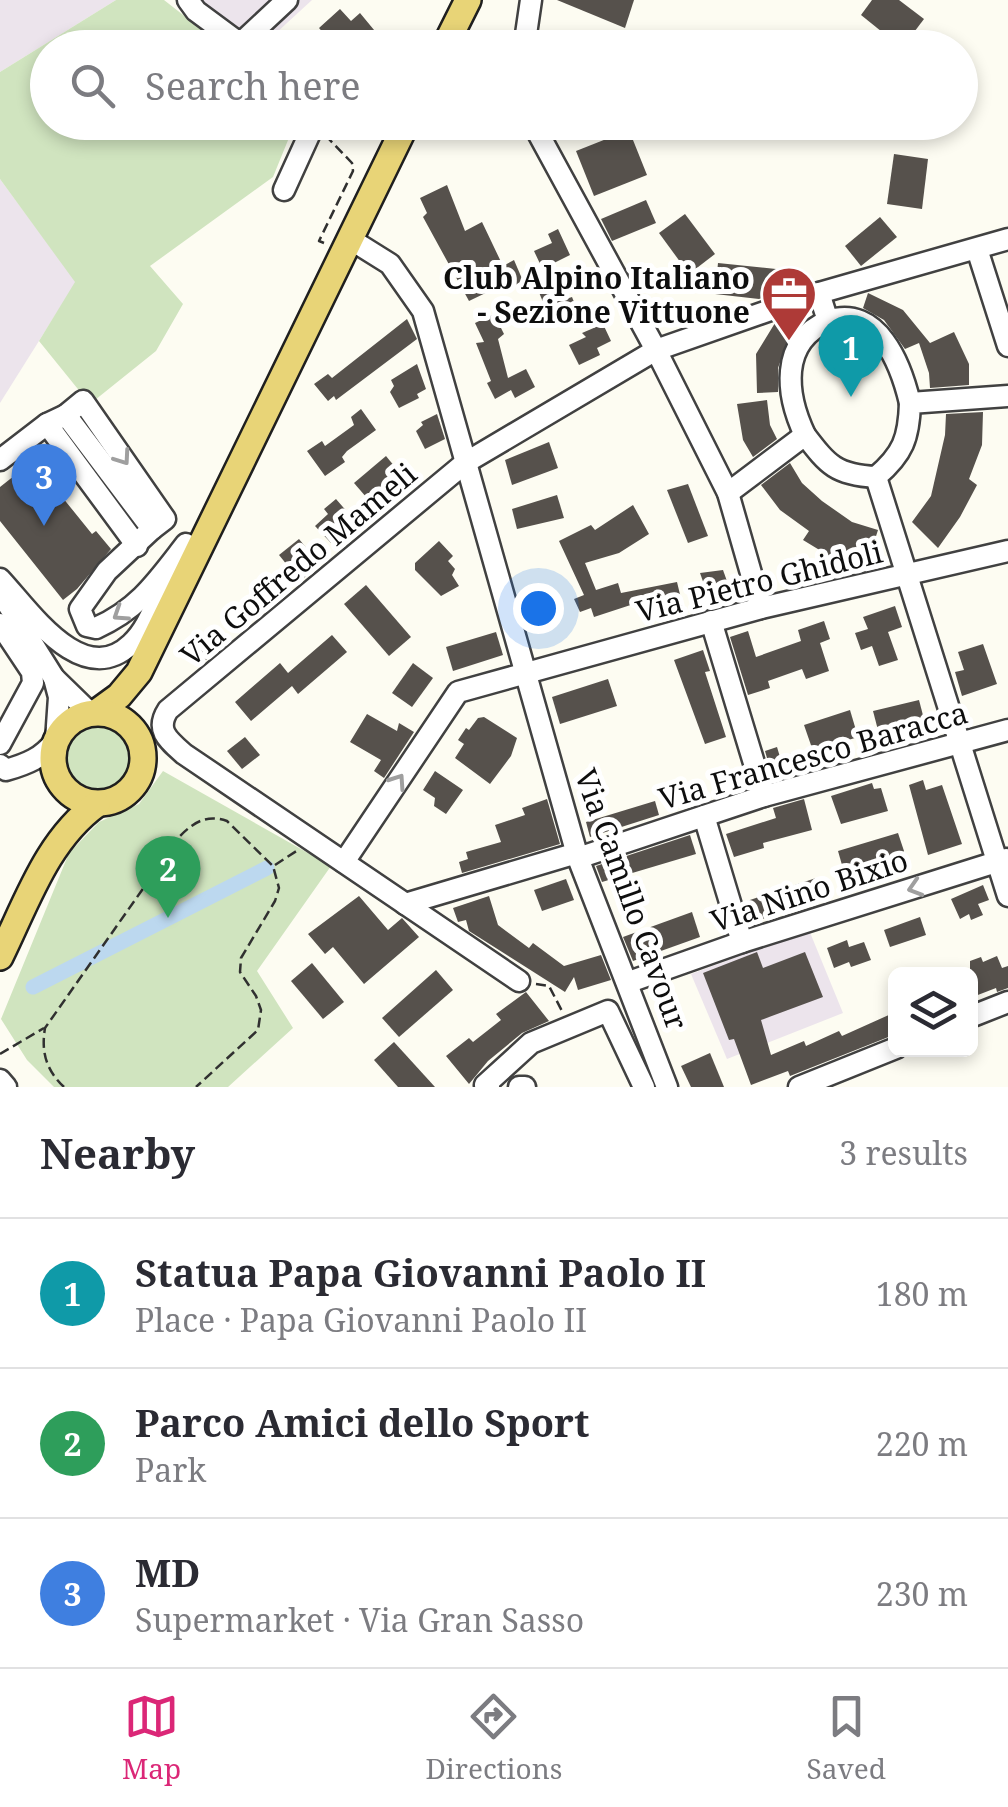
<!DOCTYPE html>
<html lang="en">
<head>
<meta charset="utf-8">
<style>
  body { margin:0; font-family:"Noto Serif",serif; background:#f2f2f3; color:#2b2b33 }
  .controls { position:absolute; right:30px; bottom:30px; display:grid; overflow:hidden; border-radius:15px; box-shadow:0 5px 15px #0003 }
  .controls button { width:90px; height:90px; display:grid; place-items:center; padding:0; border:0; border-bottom:2px solid #e1e1e2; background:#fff; color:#2b2b33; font:50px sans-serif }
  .you { position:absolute; left:538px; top:608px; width:35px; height:35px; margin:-25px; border:8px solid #fff; border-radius:50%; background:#1a73e8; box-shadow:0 0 0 15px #1a73e833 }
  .badge { display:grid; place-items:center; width:65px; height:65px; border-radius:50%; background:#db2777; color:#fff; font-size:32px; font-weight:700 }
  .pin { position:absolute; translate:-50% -82px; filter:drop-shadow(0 2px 5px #0008) }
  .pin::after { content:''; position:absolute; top:52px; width:35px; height:30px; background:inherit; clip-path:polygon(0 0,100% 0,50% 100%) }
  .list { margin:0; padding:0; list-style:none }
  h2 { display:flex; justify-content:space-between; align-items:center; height:130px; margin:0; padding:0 40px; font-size:42px }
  h2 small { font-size:32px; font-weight:400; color:#7c7c81 }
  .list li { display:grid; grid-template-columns:65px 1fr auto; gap:30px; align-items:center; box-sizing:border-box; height:150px; padding:0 40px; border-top:2px solid #e1e1e2 }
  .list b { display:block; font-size:38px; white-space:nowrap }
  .list p { margin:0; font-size:32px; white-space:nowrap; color:#7c7c81 }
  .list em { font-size:32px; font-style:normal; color:#7c7c81 }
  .icon { flex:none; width:55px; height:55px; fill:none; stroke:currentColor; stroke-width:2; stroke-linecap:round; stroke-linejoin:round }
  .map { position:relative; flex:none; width:1008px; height:1087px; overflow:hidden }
  .search { position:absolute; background:#fff; box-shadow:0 5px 15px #0003; left:30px; right:30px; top:30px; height:110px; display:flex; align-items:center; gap:25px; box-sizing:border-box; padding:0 35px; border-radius:55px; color:#7c7c81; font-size:38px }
  .sheet { height:580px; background:#fff }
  nav { display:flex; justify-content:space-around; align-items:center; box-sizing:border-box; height:140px; border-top:2px solid #e1e1e2; background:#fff; font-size:28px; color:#7c7c81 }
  nav a { display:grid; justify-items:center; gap:5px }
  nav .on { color:#db2777 }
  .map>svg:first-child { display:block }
</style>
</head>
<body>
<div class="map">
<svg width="1008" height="1087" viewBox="0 0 1008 1087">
  <rect width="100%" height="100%" fill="#fdfcf2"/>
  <g fill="#ece4ec">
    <path d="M0,0H116L0,72Z"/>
    <path d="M202,0H312L262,46L218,17Z"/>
    <path d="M0,179L76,282L0,403Z"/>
    <path d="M809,930L843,1013L727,1059L691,974Z"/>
  </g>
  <g fill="#d0e4bf">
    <path d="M116,0H164L224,47L48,48V122L295,123L273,177L150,266L183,304L156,351L90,404L39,341L75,282L0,179V72Z"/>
    <circle cx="99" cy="758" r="34"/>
    <path d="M163,771L331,866L257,971L293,1028L228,1087H54L27,1060L1,1019L69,853L99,822L139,804Z"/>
  </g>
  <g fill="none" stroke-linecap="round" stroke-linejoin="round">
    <path stroke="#bcd8ef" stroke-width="15" d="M33,987L267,868"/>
  </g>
  <g fill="#56514c">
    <path d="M557,0H634L625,28Z"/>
    <path d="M872,0H899L924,19L902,48L861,15Z"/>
    <path d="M340,9L351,21L360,13L379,36L365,48H345L336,37L330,41L319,28Z"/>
    <path d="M629,130L647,175L594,196L576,151Z"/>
    <path d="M894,154L928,159L922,209L887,204Z"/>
    <path d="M447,185L465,231L482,222L503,266L514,260L523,281L500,293L496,288L469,301L423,217L427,213L420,198Z"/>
    <path d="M646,200L656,223L612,241L601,219Z"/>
    <path d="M685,214L715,254L689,274L659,233Z"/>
    <path d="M880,217L897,237L861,266L845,246Z"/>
    <path d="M558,229L570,255L552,264L566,299L572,297L580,317L558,326L553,312L548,314L538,290L550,285L534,251L552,243L548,234Z"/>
    <path d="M718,263L776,269L773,294L759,299L715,294Z"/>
    <path d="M868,293L903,310L930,343L954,332L969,364V385L930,388L929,373L919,343L905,349L884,320L863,308Z"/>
    <path d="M494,314L504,334L498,339L508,378L526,369L535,387L515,398L511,390L495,399L487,383L491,381L476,343L484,342L475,323Z"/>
    <path d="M407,319L417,339L336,400L334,396L328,401L314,384L328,374L332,378Z"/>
    <path d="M775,323L790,334L778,368V392L757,393L756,354Z"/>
    <path d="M603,324L611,341L597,348L600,355L579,365L569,345L586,337L582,333Z"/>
    <path d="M417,364L426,389L417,394L419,398L399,408L390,392L394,386L391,380Z"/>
    <path d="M767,400L770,425L777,439L753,457L743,440L737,404Z"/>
    <path d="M361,409L376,430L347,451L342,457L345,462L325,476L307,451L322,441L325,446L354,425L351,417Z"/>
    <path d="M983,412L982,445L969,479L977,485L960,517L938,548L912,522L931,496L945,435L946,414Z"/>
    <path d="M437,414L445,439L425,449L416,431L423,425L421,422Z"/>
    <path d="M549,442L558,468L512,485L505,460Z"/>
    <path d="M386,456L404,478L373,505L354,483Z"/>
    <path d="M33,461L92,534L96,531L111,549L77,589L63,600L0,521V487Z"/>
    <path d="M790,463L802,483L822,501L852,522L878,530L865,570L831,557L803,540L809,531L780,510L761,485Z"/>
    <path d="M688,484L708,536L688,543L667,490Z"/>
    <path d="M557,495L564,518L517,529L512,509Z"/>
    <path d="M336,499L349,514L345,518L349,527L331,543L315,526L328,514L324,509Z"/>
    <path d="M633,505L649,534L619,553L585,563L596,590L618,583L621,593L677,582L684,611L659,618L652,598L594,617L591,608L580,612L574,599L584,595L559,541L591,525L595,530Z"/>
    <path d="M299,539L320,565L300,581L279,555Z"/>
    <path d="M439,541L453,556L448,561L455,569L452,575L459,586L441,596L415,570V563Z"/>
    <path d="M723,570L733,598L711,604L700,573Z"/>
    <path d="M366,585L411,637L389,656L344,604Z"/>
    <path d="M895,606L902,627L888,632L898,660L879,666L872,646L861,650L855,633L868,629L863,617Z"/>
    <path d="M824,621L830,639L820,643L829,671L806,679L802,669L768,681L770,688L748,695L730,637L748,631L756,657L801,641L798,630Z"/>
    <path d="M218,628L230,641L206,660L196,648Z"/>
    <path d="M496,632L503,655L453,671L446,647Z"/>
    <path d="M332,635L347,652L298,694L292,686L251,721L235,702L280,663L288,673Z"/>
    <path d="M983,644L997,684L962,696L955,672L964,670L958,652Z"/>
    <path d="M703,650L710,671L705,672L726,737L705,744L674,660Z"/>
    <path d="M413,663L433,678L412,707L392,693Z"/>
    <path d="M608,679L617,706L560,724L552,697Z"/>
    <path d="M919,700L925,723L879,734L873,711Z"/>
    <path d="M850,710L858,737L813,751L804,725Z"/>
    <path d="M367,714L397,731L399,723L414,732L384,778L374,771L381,760L350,742Z"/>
    <path d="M484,717L517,738L511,756L490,784L455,758L464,744L458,740L466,728L469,730L478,718Z"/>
    <path d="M245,737L260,755L242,769L227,751Z"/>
    <path d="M777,747L780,757L793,753L799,772L773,779L765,751Z"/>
    <path d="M435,771L463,790L446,814L434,806L435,798L423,790Z"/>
    <path d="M923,780L926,790L942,785L962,844L928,855L909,785Z"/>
    <path d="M872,783L874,789L881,788L888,811L841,824L831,796Z"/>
    <path d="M547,799L560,844L462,873L459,862L468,859L466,852L501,842L495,825L525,815L522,808Z"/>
    <path d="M804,799L812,830L763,843L764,848L734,857L726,834L776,818L773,808Z"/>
    <path d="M655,801L659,815L590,837L586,822Z"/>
    <path d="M898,833L904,851L896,862L852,877L844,872L838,851Z"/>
    <path d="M690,835L696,854L602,882L596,866Z"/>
    <path d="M816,878L823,898L751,923L744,902Z"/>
    <path d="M566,879L574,900L542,911L534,890Z"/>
    <path d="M983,885L989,900L978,904L983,915L971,920L969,914L960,919L951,899Z"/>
    <path d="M359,896L388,930L402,918L419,937L364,984L333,947L325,954L308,934Z"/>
    <path d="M489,896L498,925L529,948L533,943L564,966L601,955L611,980L578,990L574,977L565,992L469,931L466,920L458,922L453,908Z"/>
    <path d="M692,912L700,937L633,961L623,937Z"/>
    <path d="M920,917L926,935L890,947L884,930Z"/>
    <path d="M847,940L849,947L864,942L871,960L851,967L849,962L834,968L827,948Z"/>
    <path d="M757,952L763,968L805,952L823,997L761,1020L771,1055L804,1041L806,1046L839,1031L842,1036L891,1014L896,1034L790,1076L788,1071L751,1085L734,1039L729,1040L703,973Z"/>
    <path d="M997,956L1002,968L1008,966V988L997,992L996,988L970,998V961L981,957L983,962Z"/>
    <path d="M312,963L344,1002L323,1019L291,981Z"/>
    <path d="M436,970L453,990L399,1037L382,1018Z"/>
    <path d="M526,992L549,1021L522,1033L488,1061L469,1084L446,1056L469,1038L473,1042L501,1020L496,1014Z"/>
    <path d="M394,1042L435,1087H398L374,1060Z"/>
    <path d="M710,1053L724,1087H691L681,1066Z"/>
  </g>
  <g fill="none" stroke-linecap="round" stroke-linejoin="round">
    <g stroke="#414141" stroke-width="25">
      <g id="minor">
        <path d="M188,0L196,11L246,48"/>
        <path d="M240,44L287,0"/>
        <path d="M524,48L531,0"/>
        <path d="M532,122L656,350L728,493L761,608"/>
        <path d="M284,190L315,122"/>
        <path d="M350,239L390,264L423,311L578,858L667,1087"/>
        <path d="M977,249L1008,346"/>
        <path d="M828,321C878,304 901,365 910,403"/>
        <path d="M1008,396L910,403C909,438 903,454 876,477L1008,896"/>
        <path d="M66,415L83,401L165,519L152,529"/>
        <path d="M47,424L137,546"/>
        <path d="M805,435C786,395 779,342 828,321L819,293"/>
        <path d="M0,460L47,424L66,415L152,529L107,571L80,609L87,626L96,628C139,609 158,580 186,544"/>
        <path d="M728,493L805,435C828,465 836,475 876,477"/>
        <path d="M0,579C30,611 82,690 131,644C148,629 156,602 166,582"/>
        <path d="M2,595L54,678L90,713"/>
        <path d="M711,621L764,796"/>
        <path d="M0,624L32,672L33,683L0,744"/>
        <path d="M54,678L59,697L56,740"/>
        <path d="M0,765L6,770C27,764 42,758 55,741"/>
        <path d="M704,816L742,942"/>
        <path d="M578,858L764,796L1008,730"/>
        <path d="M344,862L458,692L761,608L1008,551"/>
        <path d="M405,904L577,853"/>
        <path d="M519,981L184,754C168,740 155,730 168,710L465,463L656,350L819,293L1008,239"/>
        <path d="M629,982L742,942L1006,859"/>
        <path d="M970,1017L1008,1002"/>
        <path d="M0,1080L6,1087"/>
        <path d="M489,1087L485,1085L531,1043L608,1011L644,1087"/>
        <path d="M519,1087H525"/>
        <path d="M799,1087L896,1048"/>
      </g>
    </g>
    <g stroke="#1f1f1f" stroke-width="30">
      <g id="major">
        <path d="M444,48L468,0"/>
        <path d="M97,712L119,696L139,672L407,122"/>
        <circle cx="98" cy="758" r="45"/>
        <path d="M0,957C27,902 47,840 97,804"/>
      </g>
    </g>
    <g stroke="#303030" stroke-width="2.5" stroke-dasharray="10 5" stroke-linecap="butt">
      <path d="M324,243L319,241L353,171L352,163L328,138"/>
      <path d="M275,865L298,850"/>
      <path d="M536,984L549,986L562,1011"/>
      <path d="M0,1054L44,1028"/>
      <path d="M64,1087C46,1070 41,1052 45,1028L180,836C194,822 207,814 227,821L273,866L279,888L275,901L241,958L240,972L256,996L261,1010L258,1030L196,1087"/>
    </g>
    <use href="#minor" stroke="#fff" stroke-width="20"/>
    <use href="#major" stroke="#e8d477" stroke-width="25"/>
  </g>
  <defs><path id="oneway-chevron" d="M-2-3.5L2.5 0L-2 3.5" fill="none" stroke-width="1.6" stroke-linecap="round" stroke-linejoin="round" transform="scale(2.5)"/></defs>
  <g stroke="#9f9f9f">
    <use href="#oneway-chevron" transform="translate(123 458) rotate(55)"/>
    <use href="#oneway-chevron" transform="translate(120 614) rotate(147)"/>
    <use href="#oneway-chevron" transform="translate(398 781) rotate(-56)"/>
    <use href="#oneway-chevron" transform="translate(915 888) rotate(163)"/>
  </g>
  <defs>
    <g id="office-pin" transform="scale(2.875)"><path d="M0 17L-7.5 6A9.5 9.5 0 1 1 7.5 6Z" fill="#ae3a37" stroke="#fff"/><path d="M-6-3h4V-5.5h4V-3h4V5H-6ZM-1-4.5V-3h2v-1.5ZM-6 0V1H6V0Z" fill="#fff"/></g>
  </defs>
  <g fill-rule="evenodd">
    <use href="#office-pin" x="789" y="294"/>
  </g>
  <g text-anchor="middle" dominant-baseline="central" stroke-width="10" stroke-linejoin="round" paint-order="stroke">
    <g font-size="30" font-weight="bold" fill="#0e0e0e" stroke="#fff" text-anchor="end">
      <text x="750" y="277">Club Alpino Italiano<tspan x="750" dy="34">- Sezione Vittuone</tspan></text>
    </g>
    <g font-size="30" fill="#0e0e0e" stroke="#fff">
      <text transform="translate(298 564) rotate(-40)">Via Goffredo Mameli</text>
      <text transform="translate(759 581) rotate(-14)">Via Pietro Ghidoli</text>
      <text transform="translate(813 755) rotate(-16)">Via Francesco Baracca</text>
      <text transform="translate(809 890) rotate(-18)">Via Nino Bixio</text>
      <text transform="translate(632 899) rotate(70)">Via Camillo Cavour</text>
    </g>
  </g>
</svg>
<div class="controls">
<button><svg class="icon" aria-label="layers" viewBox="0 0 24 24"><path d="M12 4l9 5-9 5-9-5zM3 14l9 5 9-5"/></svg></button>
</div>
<div class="you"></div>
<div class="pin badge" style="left:851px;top:397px;background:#0f9aa8">1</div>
<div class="pin badge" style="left:168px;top:918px;background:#2e9e5b">2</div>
<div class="pin badge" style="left:44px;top:526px;background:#3f7fe0">3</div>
<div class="search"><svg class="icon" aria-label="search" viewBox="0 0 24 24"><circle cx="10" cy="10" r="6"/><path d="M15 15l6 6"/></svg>Search here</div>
</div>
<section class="sheet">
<h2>Nearby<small>3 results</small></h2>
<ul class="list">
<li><span class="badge" style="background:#0f9aa8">1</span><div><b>Statua Papa Giovanni Paolo II</b><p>Place · Papa Giovanni Paolo II</p></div><em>180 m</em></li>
<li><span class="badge" style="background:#2e9e5b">2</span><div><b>Parco Amici dello Sport</b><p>Park</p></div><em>220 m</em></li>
<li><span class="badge" style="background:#3f7fe0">3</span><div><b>MD</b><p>Supermarket · Via Gran Sasso</p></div><em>230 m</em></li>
</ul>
</section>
<nav>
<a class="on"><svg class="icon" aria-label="map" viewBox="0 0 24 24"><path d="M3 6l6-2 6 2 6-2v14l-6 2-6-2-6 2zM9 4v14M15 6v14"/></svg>Map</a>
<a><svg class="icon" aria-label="directions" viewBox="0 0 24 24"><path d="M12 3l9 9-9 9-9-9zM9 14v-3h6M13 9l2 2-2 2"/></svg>Directions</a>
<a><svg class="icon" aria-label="saved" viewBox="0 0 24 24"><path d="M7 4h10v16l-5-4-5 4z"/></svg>Saved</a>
</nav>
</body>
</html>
